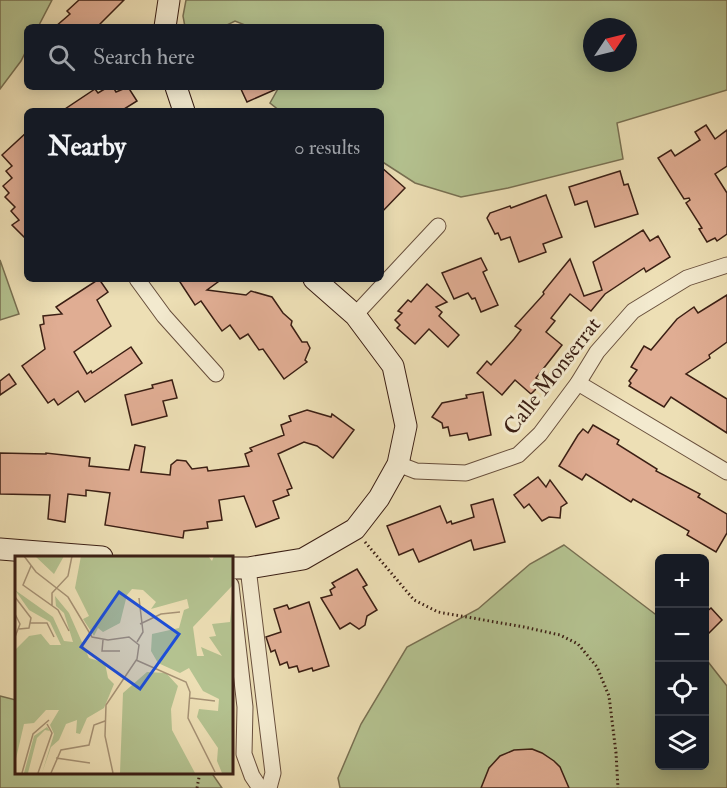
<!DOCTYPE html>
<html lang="en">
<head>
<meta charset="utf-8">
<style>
  body { margin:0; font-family:"IM FELL Double Pica",serif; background:#20242c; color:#f1f3f6 }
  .controls { position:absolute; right:18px; bottom:18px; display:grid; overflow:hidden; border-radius:9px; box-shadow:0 3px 15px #0003 }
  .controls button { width:54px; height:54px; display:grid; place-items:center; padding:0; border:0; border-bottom:2px solid #363941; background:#171b24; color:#f1f3f6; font:30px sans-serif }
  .compass { position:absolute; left:583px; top:18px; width:54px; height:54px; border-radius:50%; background:#171b24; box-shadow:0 3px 15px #0003; rotate:55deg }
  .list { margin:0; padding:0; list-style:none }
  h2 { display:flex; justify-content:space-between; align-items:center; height:78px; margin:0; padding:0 24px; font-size:26px }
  h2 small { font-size:20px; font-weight:400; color:#9ea1a6 }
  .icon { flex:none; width:33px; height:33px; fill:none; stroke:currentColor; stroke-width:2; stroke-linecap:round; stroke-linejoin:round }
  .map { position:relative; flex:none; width:727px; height:788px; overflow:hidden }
  .search { position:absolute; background:#171b24; box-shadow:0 3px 15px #0003; left:24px; top:24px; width:360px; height:66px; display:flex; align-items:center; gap:15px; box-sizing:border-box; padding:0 21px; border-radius:9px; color:#9ea1a6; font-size:22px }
  .panel { position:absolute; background:#171b24; box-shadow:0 3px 15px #0003; left:24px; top:108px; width:360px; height:174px; border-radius:9px }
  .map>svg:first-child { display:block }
</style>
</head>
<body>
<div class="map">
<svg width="727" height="788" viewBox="0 0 727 788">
  <rect width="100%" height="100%" fill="#eddfb5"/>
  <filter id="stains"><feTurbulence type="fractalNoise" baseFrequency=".00333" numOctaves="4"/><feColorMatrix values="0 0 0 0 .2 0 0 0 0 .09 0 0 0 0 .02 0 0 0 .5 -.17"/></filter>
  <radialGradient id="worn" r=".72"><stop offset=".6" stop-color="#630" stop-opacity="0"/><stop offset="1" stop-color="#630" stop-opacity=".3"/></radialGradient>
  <g fill="#b4c290" stroke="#787052" stroke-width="1.5" fill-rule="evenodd">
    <path d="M0,0H52L38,27H27V49L21,61L0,89Z"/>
    <path d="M186,0H727V90L617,123L623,159L508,188L461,197L415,183L381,161V111H280L270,103L279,87H381V27H250L235,21L223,27H185L183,16ZM592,27H628V63H592Z"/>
    <path d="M0,260L19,314L0,320Z"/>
    <path d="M564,545L659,617L660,766H704L705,658L727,686V788H340L338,778L361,724L407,647L478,609L530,564Z"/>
    <path d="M0,696L16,700V772H211L222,788H0Z"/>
  </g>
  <g fill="#e0ad93" stroke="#3b1f14" stroke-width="1.5">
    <path d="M79,0H124L97,27H55L70,14L67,11Z"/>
    <path d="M108,87H113L116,92L128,87L137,101L121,111H62L95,89L98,93Z"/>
    <path d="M240,87H281L247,102Z"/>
    <path d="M706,125L715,139L727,130V166L715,174L727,193V234L717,241L715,238L707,242L699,229L702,228L686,203L690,200L689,198L684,199L658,158L671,150L675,156L700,140L695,132Z"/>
    <path d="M27,132V240L12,225L19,220L11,211L15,207L5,197L9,193L3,186L12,178L6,171L12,166L2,155Z"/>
    <path d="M381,167L405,188L381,213Z"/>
    <path d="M620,171L624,185L628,184L638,214L595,227L587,201L575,205L569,187Z"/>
    <path d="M546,195L562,237L543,244L546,252L519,262L510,237L501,240L498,233L495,234L487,218L490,213L510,206L511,208Z"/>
    <path d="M643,230L650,241L658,236L670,257L646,272L644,268L605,294L591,311L570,294L551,318L555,321L546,332L562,345L536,378L542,383L531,394L515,380L502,395L477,373L487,361L491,365L514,339L521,330L515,326L544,294L543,292L570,259L584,296L602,290L593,262Z"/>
    <path d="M481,258L487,270L483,272L498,305L481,312L475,298L472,299L468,293L454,299L442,273Z"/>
    <path d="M99,279L108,292L97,300L111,326L74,352L87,374L91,371L92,373L131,347L142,363L85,402L78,391L58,405L54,399L48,403L22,366L45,349L40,325L44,324L43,316L62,314L56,307Z"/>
    <path d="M178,279H222L207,290L246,295L251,291L272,297L283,313L292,321L291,325L302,342H307L310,348L305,360L307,362L284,379L263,349L259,350L248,334L240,339L230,325L222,331L201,301L195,305Z"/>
    <path d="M427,284L447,302L436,307L442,312L439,316L459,335L448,347L429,329L415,344L397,328L400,325L395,320L402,313L398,311L408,300L411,302Z"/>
    <path d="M727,295V342L709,355L710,358L686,374L727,399V433L671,397L664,407L629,386L631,383L629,381L637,370L631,367L644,346L651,350L677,319L694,307L698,313Z"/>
    <path d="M9,374L16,384L0,395V381Z"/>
    <path d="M172,380L177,398L163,401L167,416L132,425L125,395L153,388L152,385Z"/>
    <path d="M483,392L491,435L469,440L467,433L450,436L448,427L443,428L442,423L432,417L442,403L467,398L466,395Z"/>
    <path d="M307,410L331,417L332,414L354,430L333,458L317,446L304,442L278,454L292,488L287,490L289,495L273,501L279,518L256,527L244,496L219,500L222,520L207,522L208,528L184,531L183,538L105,525L110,493L86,490V496L68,494L65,522L48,519L50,495L0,494V453L46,454V453L90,458L89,466L129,470L135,445L145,447L141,472L170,475L171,465L177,460L186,461L192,469L207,467L208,471L249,466L245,454L252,451L250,448L284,435L281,425L291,421L289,416Z"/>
    <path d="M593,425L619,440L617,444L657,469L656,471L700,494L698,497L727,514V533L716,552L687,535L689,531L633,499L631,502L586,474L582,480L559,466L578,435L583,429L588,433Z"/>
    <path d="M538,477L546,487L550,480L567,503L561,507L560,518L549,517L542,521L529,504L524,508L514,495Z"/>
    <path d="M493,499L505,542L474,550L471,540L419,562L413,549L399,555L387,526L440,506L447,523L451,521L452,524L474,517L471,505Z"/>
    <path d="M357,569L367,585L363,587L377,610L367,616L365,625L359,629L350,623L340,629L321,598L332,595L330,590L335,587L332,583Z"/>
    <path d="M309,602L329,666L313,671L312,668L299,672L297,666L289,668L287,662L280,665L275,650L271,652L266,637L281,632L274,609L287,605L289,609Z"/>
    <path d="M711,608L722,620L705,637V613Z"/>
    <path d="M532,749L542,753L554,761L560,767L569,788H481L489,768L500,756L514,750Z"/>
  </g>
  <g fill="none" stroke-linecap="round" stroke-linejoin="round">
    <g stroke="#684f3c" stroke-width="17">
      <g id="street">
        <path d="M137,279L164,316L216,374"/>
        <path d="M355,315L438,226"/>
        <path d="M578,383L727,472"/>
        <path d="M398,464L416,471L466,473L518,455L540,434L578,383L597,352L633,311L687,278L727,265"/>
        <path d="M248,568L273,773L269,788"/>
        <path d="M231,585L245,707L244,754L252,776L260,788"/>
      </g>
    </g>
    <g stroke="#3b1f14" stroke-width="23">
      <g id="secondary">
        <path d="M165,27L169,0"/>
        <path d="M176,87L184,111"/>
        <path d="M0,549L102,557"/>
        <path d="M231,568H248L303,559L355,529L379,498L398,464L406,426L393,366L355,315L314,279"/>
      </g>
    </g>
    <g stroke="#3b1f14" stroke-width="3" stroke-dasharray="1.5 3" stroke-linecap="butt">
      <path d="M365,542L414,600L438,612L524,627L560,635L578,644L597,667L609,696L616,753L618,788"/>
      <path d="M197,788L200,772"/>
    </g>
    <use href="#street" stroke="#f3eacf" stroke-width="15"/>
    <use href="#secondary" stroke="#f3eacf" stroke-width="21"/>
  </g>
  <g text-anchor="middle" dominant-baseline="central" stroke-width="6" stroke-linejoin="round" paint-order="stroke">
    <g font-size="22" fill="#3b1f14" stroke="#f3eacf">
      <text transform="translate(552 376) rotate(-52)">Calle Monserrat</text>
    </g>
  </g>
  <g transform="translate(15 556)">
    <rect width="218" height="218" fill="#eddfb5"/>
    <path d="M20,0H49L39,18ZM66,0H193L197,5L199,0L217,1V30L178,71L182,100H189L186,91L207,100L194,81L201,80L197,68L215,66L217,45V217H207L202,205L203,192L182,161L184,153L203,155L204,143L188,135L174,112L165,117L143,107L136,95L137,78L164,72L169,54L174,52L172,43L136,53L141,46L128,34L117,33L112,39L105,67L88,76L83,72L79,80L68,63L74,60L60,32ZM0,34L38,61L49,85L58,86L49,57L41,50L40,40L54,57L74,102L90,107L93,122L99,128L89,152L72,162L65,178L61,177L62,164L51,168L44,184L36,191L27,217L39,178L35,169L44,154H31L19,167L9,168L0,207V94L14,80L26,78L35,89H46L35,66L14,54ZM132,116L151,117L163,130L156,153L157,174L180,217H105L108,137ZM32,171L35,175L30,174L22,182L13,217H9L19,180Z" fill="#b4c290"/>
    <path fill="none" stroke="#a69275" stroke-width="1.5" d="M9,0L21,16L53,41L77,81L93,84L114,81L124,89L122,103L91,149L90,180L98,217M16,10L8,29L43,54L54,75M0,41L16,62L14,72L4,73M37,50V37L53,20L57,0M0,58L5,68L0,81M15,67H32L39,81M125,68L146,58L165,56M88,84L87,95H105M122,86L128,76L124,42M121,104L171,126L175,136L173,162L200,216M175,142L200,145M41,202L75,207M7,217L18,178L34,164M23,217L37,177L32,168M36,217L46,194L74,189L79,169L90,165"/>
    <path fill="#1d4ed8" fill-opacity="0.15" stroke="#1d4ed8" stroke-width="3" d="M104,36L164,78L125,133L66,91Z"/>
    <rect width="218" height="218" fill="none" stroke="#3b1f14" stroke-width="3"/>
  </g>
  <rect width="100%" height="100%" filter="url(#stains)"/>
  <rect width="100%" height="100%" fill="url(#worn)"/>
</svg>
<div class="controls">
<button>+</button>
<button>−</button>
<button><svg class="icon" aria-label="locate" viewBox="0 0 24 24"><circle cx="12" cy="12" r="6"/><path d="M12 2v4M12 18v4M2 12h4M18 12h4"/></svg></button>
<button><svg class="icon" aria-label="layers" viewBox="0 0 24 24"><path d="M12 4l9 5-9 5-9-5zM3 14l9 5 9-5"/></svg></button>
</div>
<svg class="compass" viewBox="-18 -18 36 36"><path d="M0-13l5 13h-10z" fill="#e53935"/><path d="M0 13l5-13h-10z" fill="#9ea1a6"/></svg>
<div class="search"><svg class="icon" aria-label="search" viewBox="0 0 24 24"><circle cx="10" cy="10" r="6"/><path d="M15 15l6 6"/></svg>Search here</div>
<section class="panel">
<h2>Nearby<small>0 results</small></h2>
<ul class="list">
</ul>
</section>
</div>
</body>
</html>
